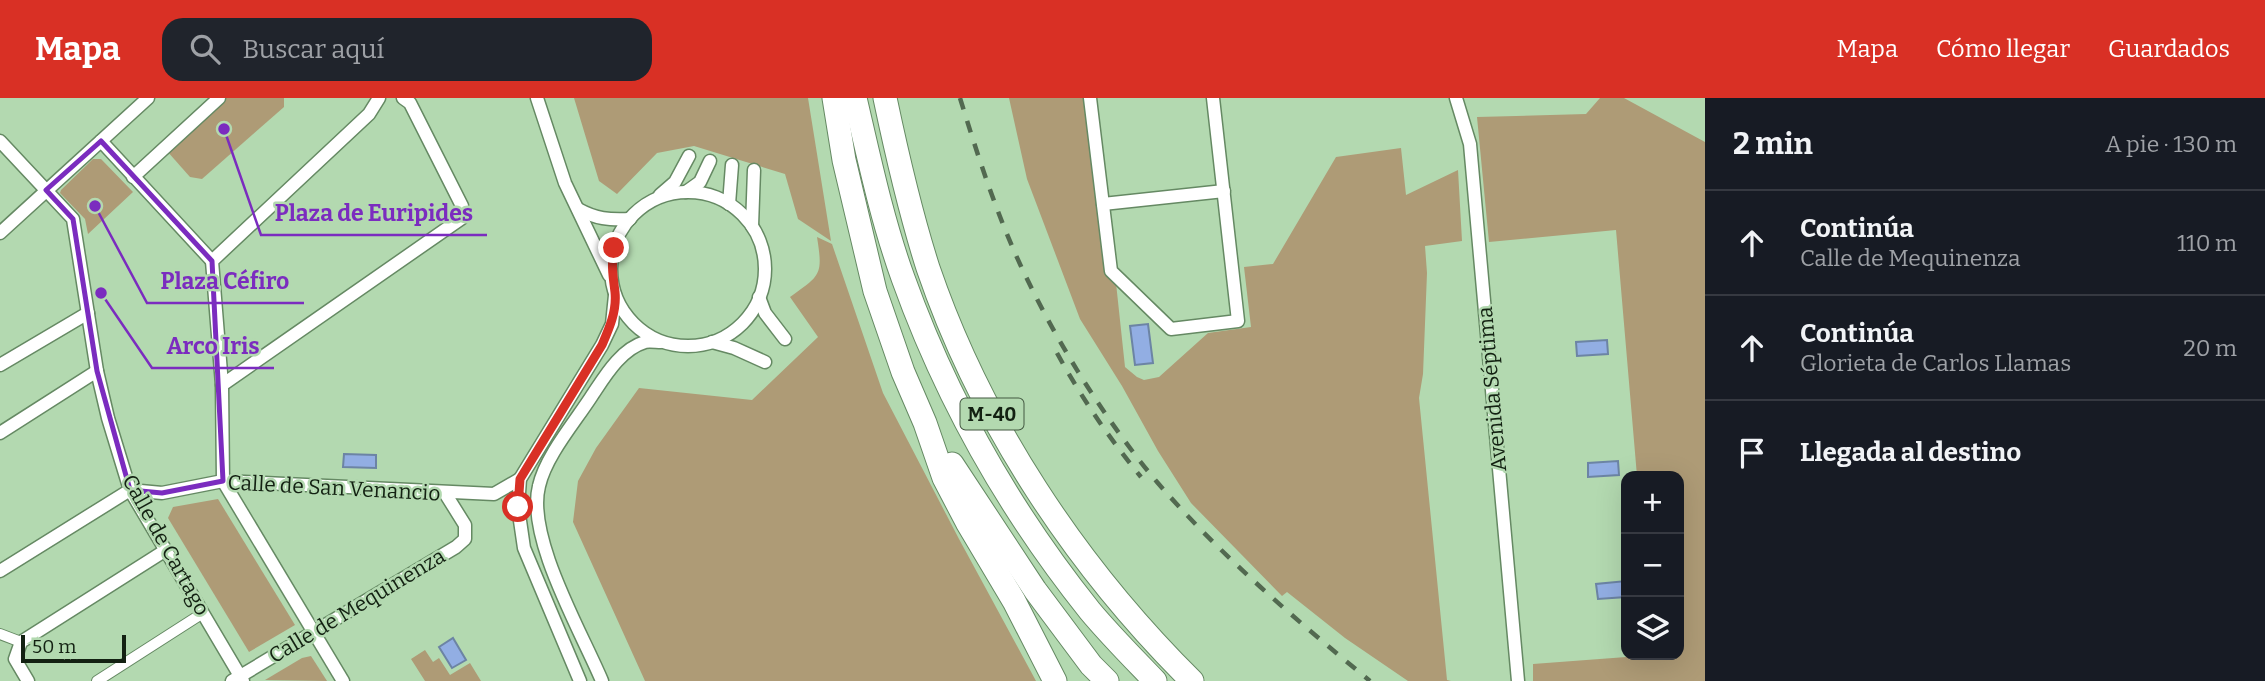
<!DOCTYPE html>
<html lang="es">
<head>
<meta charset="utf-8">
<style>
  body { margin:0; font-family:Bitter,serif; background:#20242c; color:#f1f3f6 }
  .controls { position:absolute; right:21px; bottom:21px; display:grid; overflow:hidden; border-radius:14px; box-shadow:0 7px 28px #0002 }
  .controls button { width:63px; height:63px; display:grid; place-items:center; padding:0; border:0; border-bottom:2px solid #363941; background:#171b24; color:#f1f3f6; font:35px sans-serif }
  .scale { position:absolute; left:21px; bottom:18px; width:105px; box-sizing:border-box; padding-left:7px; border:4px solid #132112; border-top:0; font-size:19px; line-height:24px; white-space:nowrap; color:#132112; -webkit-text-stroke:5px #b3d9b0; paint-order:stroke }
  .stop { position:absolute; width:21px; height:21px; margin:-16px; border:5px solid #d93025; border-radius:50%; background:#fff }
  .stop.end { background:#d93025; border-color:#fff; box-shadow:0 2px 7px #0008 }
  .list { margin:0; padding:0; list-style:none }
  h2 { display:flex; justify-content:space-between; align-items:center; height:91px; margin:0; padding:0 28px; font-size:30px }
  h2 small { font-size:23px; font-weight:400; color:#9ea1a6 }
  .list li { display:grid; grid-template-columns:46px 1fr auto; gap:21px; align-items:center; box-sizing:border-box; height:105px; padding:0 28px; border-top:2px solid #363941 }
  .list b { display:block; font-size:26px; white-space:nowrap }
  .list p { margin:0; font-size:23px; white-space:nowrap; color:#9ea1a6 }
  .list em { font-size:23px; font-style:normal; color:#9ea1a6 }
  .icon { flex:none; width:38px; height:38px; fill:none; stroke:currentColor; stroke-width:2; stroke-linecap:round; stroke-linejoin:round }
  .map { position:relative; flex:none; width:1705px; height:583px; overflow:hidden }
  header { display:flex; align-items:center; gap:42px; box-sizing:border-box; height:98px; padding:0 35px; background:#d93025; color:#fff }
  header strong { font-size:33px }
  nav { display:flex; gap:38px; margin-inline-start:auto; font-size:24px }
  .search { width:490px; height:63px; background:#20242c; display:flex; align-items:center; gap:18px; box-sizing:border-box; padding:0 24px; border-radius:21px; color:#9ea1a6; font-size:26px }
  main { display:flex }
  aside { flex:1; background:#171b24 }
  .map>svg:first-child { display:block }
</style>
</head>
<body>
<header>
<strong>Mapa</strong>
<div class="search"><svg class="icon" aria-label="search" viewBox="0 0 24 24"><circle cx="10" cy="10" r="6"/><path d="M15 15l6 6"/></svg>Buscar aquí</div>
<nav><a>Mapa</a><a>Cómo llegar</a><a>Guardados</a></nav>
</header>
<main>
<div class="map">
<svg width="1705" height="583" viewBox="0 0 1705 583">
  <rect width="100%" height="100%" fill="#b3d9b0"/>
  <g fill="#ae9b76">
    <path d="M224,0H284V9L202,81L190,79L167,53Z"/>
    <path d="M574,0H808L831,143L798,121L785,76L694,48L657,55L617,96L599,83Z"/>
    <path d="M1009,0H1084L1116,185L1125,269L1137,279L1144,282L1159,279L1208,235L1251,229L1244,169L1273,166L1336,59L1401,50L1406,97L1458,72L1462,143L1425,148L1427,175L1423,276L1419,300L1447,582L1451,583H1408L1345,540L1287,494L1282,498L1191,405L1158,353L1122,288L1080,221L1027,81Z"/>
    <path d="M1600,0H1624L1705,44V583H1533V566L1653,557H1679V378H1637L1616,132L1489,144L1477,19L1586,16Z"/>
    <path d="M93,61H101L133,94L88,136L85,121L60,95L61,92Z"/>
    <path d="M817,139L832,146L883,295L959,441L1036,583H645L573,424L578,383L596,350L639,290L752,302L818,239L790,199C821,177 823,177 817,139Z"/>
    <path d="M218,401L295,527L249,554L168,420L173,409Z"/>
    <path d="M425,552L433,564L439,560L450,577L470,565L481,583H425L411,561Z"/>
    <path d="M311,558L327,583L265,582L302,560Z"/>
  </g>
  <g fill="#92aee3" stroke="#6c84a4" stroke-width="2">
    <path d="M1148,226L1153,265L1135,267L1130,228Z"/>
    <path d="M1607,242L1608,256L1577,258L1576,244Z"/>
    <path d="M344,356L376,357V370L343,369Z"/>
    <path d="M1618,363L1619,377L1588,379V365Z"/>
    <path d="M1626,483V499L1598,501L1596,486Z"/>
    <path d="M453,540L466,562L452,570L439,549Z"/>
  </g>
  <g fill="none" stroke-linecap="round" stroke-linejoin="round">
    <g stroke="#658963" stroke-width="12">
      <g id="pedestrian">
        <path d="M0,536L21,544"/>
        <path d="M97,583L203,515"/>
      </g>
    </g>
    <g stroke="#658963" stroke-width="15">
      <g id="minor">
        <path d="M537,0L565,85L609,177"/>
        <path d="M1090,0L1111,173L1171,231L1238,223L1213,0"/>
        <path d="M1456,0L1470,46L1518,583"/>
        <path d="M0,43L73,121L97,273L108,320L130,392L243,583"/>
        <path d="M101,43L212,163"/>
        <path d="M133,79L219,0"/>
        <path d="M686,94L700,84L710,63"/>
        <circle cx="688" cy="171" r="77"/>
        <path d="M660,97L675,84L689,58"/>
        <path d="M729,106L732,67"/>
        <path d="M1103,106L1224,93"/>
        <path d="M578,111C596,121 609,122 630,121"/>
        <path d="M752,128L754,72"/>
        <path d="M0,135L148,0"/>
        <path d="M759,199L765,215L785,241"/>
        <path d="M712,244L734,250L765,264"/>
        <path d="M0,267L88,215"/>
        <path d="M222,287L462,120V108L410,5L403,0"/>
        <path d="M0,335L97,273"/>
        <path d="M223,383L222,287L212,163L369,16L379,0"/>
        <path d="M223,383L343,583"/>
        <path d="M0,473L130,392L162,395L223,383L494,396L520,381"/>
        <path d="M28,583L15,561L21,544L166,452"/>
        <path d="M232,583L456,449L465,441V427L445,395"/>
        <path d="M580,583L524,450L518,409L520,381L602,247L612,226L615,197"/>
        <path d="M602,583C581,533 526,439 539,388C546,357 576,323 593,296C605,278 621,251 645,244C649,243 656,244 661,244"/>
      </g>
    </g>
    <g stroke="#658963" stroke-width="25">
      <g id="motorway">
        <path d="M834,0L844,62L875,193L903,274L925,325L944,380L967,424L1014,503L1055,583"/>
        <path d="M855,0C869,60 882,122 903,180C946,300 1010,413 1090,513C1110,537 1133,560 1155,583"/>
        <path d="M885,0C897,57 910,114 928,170C981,325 1076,468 1192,583"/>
        <path d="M952,366L1035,492L1091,567L1107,583"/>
      </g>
    </g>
    <use href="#pedestrian" stroke="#fff" stroke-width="10"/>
    <use href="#minor" stroke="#fff" stroke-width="12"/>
    <use href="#motorway" stroke="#fff" stroke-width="23"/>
    <g stroke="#526950" stroke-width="4.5" stroke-dasharray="12 12" stroke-linecap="butt">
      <path d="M960,0C976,52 993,105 1015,155C1049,232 1103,320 1157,384C1221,458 1295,521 1370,583"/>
      <path d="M1057,255C1081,299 1109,340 1141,379"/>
    </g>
  </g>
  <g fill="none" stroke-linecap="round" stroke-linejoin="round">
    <path stroke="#d93025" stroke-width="9" d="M518,409L520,381L602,247C609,231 617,213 615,194C613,178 611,166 614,150"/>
  </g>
  <path fill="none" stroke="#7b2cbf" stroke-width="5" stroke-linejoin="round" d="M101,43L212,163L223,383L162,395L130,392L97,273L73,121L46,92Z"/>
  <g text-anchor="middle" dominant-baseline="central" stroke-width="5" stroke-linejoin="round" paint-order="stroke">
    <rect fill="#b3d9b0" stroke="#435841" stroke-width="2" x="960.5" y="300.5" width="63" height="31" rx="5"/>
    <g font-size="19" font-weight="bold" fill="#132112">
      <text x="992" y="316">M-40</text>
    </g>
    <g font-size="21" fill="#132112" stroke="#b3d9b0">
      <text transform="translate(1492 291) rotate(-95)">Avenida Séptima</text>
      <text transform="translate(334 390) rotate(3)">Calle de San Venancio</text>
      <text transform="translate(166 447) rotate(61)">Calle de Cartago</text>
      <text transform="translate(357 508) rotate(-31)">Calle de Mequinenza</text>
    </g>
  </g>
  <path fill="none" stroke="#7b2cbf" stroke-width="2.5" d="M224 31L261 137H487M95 108L147 205H304M101 195L152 270H274"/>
  <g fill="#7b2cbf" stroke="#b3d9b0" stroke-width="2.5">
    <circle cx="224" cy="31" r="7"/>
    <circle cx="95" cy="108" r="7"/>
    <circle cx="101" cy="195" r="7"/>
  </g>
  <g font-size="23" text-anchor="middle" font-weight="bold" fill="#7b2cbf" stroke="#b3d9b0" stroke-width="5" stroke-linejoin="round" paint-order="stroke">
    <text x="374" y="123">Plaza de Euripides</text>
    <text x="225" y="191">Plaza Céfiro</text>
    <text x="213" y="256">Arco Iris</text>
  </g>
</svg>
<div class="controls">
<button>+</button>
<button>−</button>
<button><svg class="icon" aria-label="layers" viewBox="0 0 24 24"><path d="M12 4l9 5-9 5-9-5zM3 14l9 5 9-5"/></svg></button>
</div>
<div class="scale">50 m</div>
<div class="stop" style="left:518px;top:409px"></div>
<div class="stop end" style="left:614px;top:150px"></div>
</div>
<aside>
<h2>2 min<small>A pie · 130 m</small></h2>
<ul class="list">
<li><svg class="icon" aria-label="ahead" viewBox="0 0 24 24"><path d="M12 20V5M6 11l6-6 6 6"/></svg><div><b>Continúa</b><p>Calle de Mequinenza</p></div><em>110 m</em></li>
<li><svg class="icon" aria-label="ahead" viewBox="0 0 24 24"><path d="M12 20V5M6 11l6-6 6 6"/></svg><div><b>Continúa</b><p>Glorieta de Carlos Llamas</p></div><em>20 m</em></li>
<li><svg class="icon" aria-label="arrive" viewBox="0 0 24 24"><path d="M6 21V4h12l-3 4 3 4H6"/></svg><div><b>Llegada al destino</b></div></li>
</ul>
</aside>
</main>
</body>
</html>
